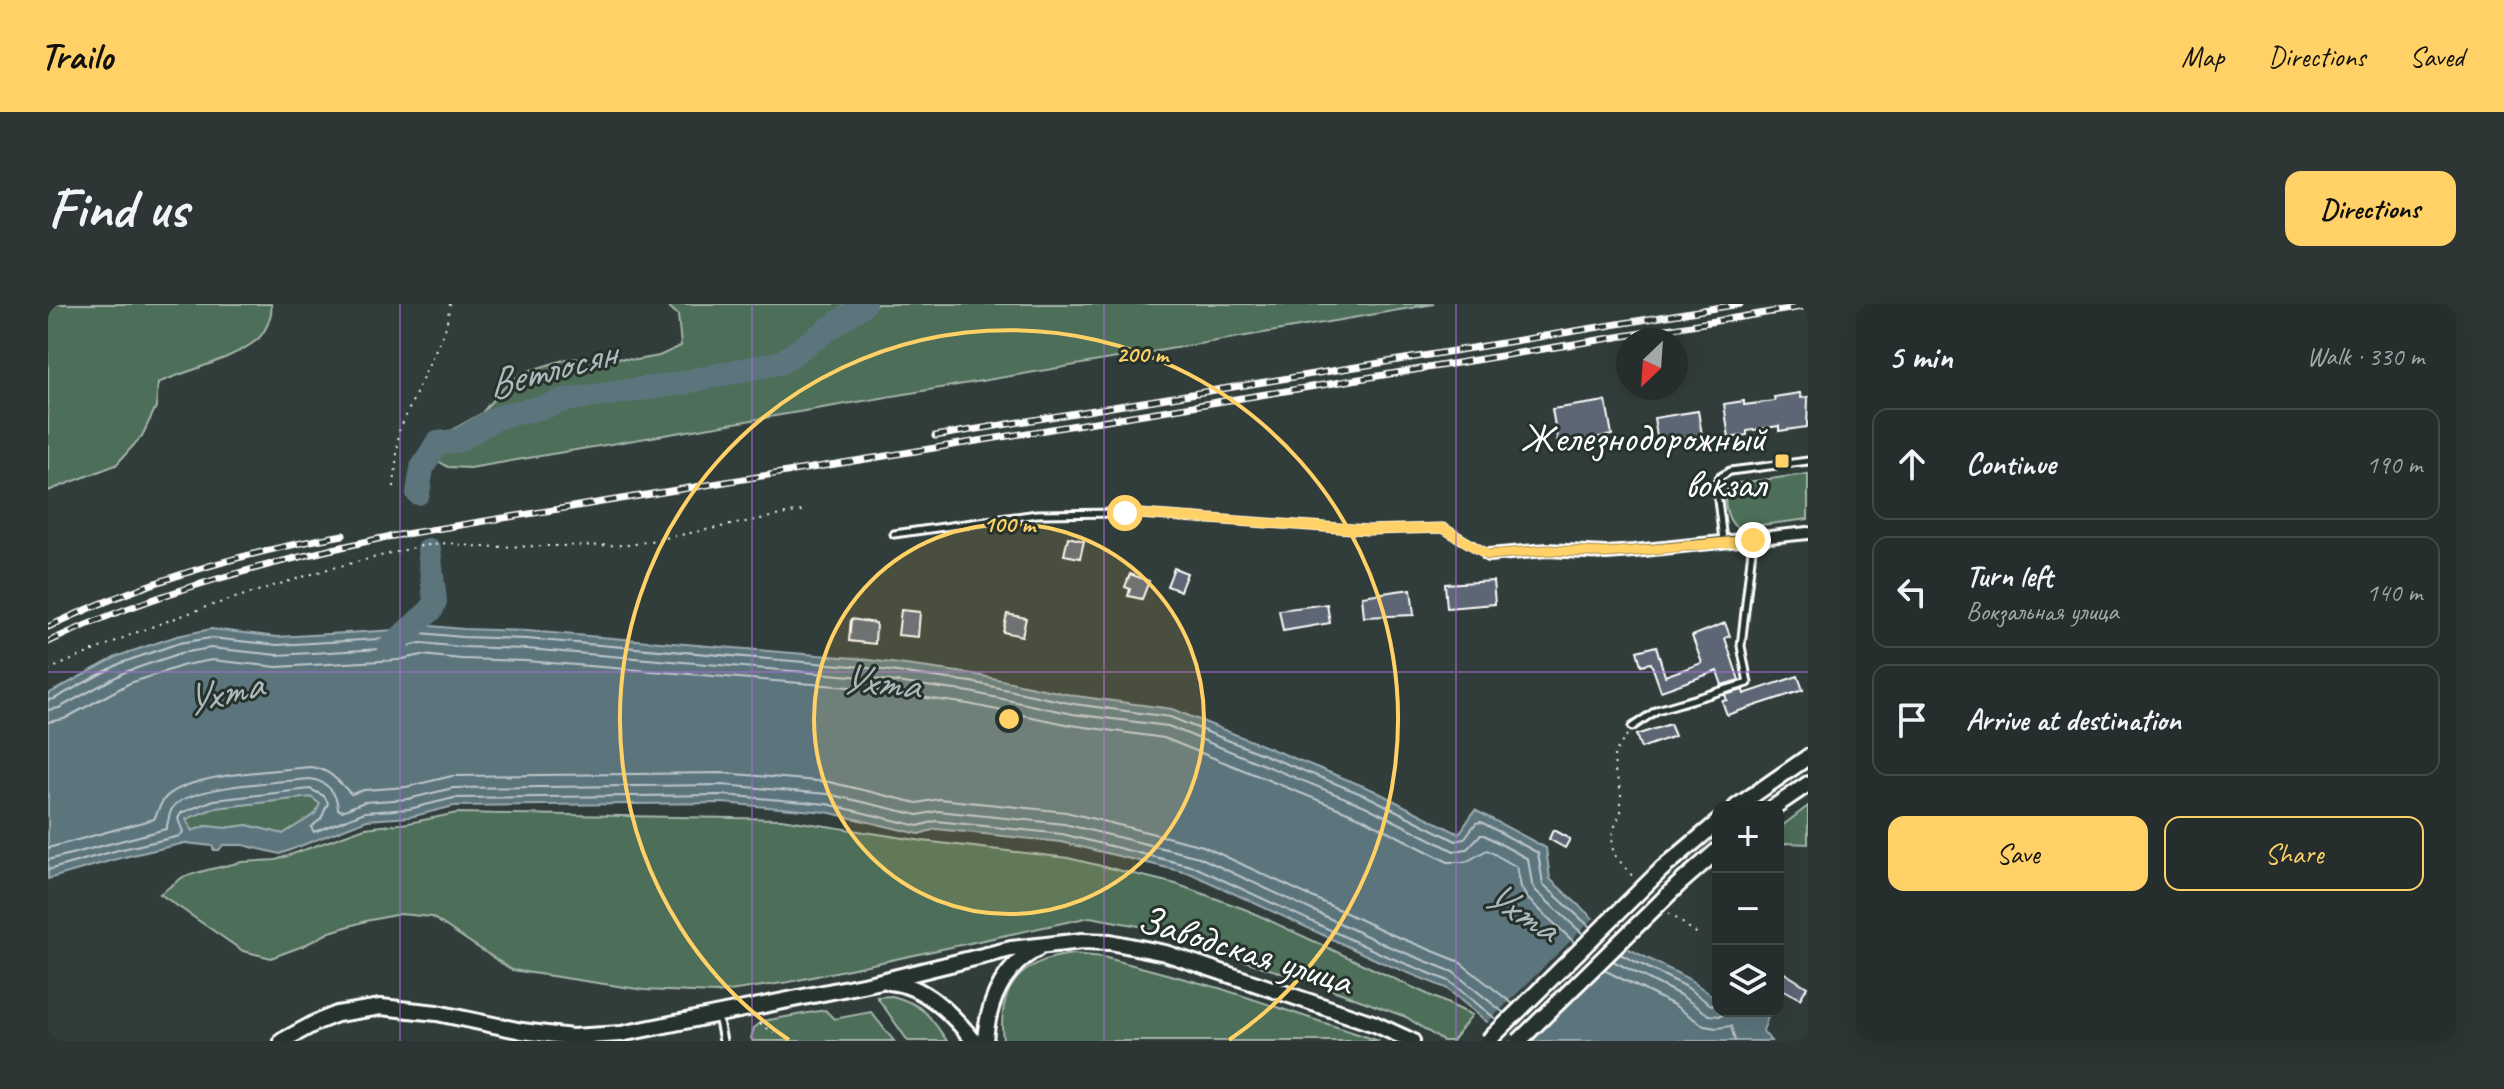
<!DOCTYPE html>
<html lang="en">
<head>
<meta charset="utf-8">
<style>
  body { margin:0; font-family:Caveat,sans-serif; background:#2d3634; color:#f1f3f6 }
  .controls { position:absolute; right:24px; bottom:24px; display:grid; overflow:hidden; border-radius:16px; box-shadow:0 8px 32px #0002 }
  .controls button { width:72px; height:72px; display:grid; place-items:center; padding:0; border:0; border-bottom:2px solid #424a48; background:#252e2c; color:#f1f3f6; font:40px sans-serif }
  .compass { position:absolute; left:1568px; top:24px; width:72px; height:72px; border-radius:50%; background:#252e2c; box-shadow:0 8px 32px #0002; rotate:205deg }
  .stop { position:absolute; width:24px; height:24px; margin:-18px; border:6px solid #ffd166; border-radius:50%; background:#fff }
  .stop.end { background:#ffd166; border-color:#fff; box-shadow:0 2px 8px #0008 }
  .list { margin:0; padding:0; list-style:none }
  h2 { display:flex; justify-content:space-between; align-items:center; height:104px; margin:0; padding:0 32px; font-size:34px }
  h2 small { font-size:26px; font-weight:400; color:#a3a8a9 }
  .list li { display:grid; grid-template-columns:52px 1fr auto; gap:24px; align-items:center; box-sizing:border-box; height:112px; margin:0 16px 16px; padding:0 16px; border:2px solid #424a48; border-radius:16px }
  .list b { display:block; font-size:30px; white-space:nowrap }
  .list p { margin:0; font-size:26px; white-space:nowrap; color:#a3a8a9 }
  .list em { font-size:26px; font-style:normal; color:#a3a8a9 }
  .actions { display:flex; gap:16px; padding:24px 32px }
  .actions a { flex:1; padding:18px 0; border:2px solid #ffd166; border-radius:16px; text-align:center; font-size:28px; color:#ffd166 }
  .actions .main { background:#ffd166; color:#111 }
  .icon { flex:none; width:44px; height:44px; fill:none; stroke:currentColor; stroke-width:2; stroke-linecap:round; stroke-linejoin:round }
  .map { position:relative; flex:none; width:1760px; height:737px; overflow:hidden; border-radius:16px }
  header { display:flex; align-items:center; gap:48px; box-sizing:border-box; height:112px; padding:0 40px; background:#ffd166; color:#111 }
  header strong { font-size:38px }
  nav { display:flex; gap:44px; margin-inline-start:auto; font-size:28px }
  .intro { display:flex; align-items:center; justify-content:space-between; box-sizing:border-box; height:192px; padding:0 48px }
  h1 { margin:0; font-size:56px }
  .button { padding:20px 36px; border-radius:16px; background:#ffd166; color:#111; font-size:28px; font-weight:700 }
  main { display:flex; gap:48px; padding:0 48px }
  aside { flex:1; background:#252e2c; border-radius:16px; box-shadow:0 8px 32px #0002 }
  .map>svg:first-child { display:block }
</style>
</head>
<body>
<header>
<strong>Trailo</strong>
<nav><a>Map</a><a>Directions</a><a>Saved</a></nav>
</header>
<div class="intro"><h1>Find us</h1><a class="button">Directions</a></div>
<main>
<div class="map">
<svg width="1760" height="737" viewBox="0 0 1760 737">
  <rect width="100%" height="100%" fill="#313d3b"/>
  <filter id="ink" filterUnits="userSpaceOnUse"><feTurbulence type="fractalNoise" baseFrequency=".0125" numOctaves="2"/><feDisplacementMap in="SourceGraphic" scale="16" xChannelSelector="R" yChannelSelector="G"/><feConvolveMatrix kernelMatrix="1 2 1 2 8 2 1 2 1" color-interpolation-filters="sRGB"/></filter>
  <g filter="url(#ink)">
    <g fill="#4d6e59" stroke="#a6b6ac" stroke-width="2">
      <path d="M0,0H223C225,11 218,27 210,35C188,54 138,67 110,79L108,103L94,132L68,161L0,187Z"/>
      <path d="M618,0H1386L422,164L400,163L387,155L385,137L434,109L452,87L474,69L519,55L558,53L589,56L611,52L633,42L630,11Z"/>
      <path d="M1760,170V215L1689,224C1678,216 1672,189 1683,180Z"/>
      <path d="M264,493L272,500L267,510L235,530L199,521L177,524L158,522L144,527L137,515L167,504Z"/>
      <path d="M1760,502V540L1738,539L1730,544V525Z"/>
      <path d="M409,509L733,515L875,537L1020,554L1128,580L1199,606L1424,711L1404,737H1395L1358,713L1282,685L1091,622L1042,613L741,678L668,689L596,686L464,666L384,613L352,610L318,617L282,628L255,642L223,654L195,647L112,590L135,573L159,566L194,558L228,556L317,524L361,519Z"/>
      <path d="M1025,650L1055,653L1171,684L1331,737H955C949,684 972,656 1025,650Z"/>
      <path d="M844,692C875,700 882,712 899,737H860L829,693Z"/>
      <path d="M777,706L786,715L823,708L846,737H705L703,734L706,724L715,717Z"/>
    </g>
    <path fill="#5c747d" stroke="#9dacb1" stroke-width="2" fill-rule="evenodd" d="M372,321L415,325L479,327L806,354L925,370L1028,392L1124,405L1325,486L1411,530L1427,506L1498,544L1502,575L1575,642L1641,675L1670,696V707H1714L1720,713L1715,727L1723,737H1462L1398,684L1333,658L1144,570L1013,538L888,525L871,530L778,508L674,499L406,502L362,513L319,516L232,550L195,541H175L171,546H166L164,542L137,539L72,554L0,575V390L70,352L129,332L163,325L229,333L349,326ZM263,493L272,500L267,510L235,530L199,521L177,524L158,522L144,527L138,515L167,504Z"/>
    <path fill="#313d3b" d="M1548,612L1583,642L1484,737H1456L1437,721Z"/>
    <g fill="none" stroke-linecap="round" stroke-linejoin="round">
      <g stroke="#bec7cb" stroke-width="2">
        <path d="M0,396L6,395L73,359L131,339L163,334L229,341L349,334L373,329L414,333L479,335L805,362L923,378L1026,400L1122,413L1321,493L1408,537L1416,535L1428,519L1433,518L1490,549L1495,580L1542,623"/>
        <path d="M0,406L11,404L77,368L133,349L163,344L229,351L350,344L373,339L414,343L479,345L804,372L922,388L1025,410L1120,422L1317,502L1406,547L1419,545L1432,531H1436L1480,555L1484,580L1488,587L1535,630"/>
        <path d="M0,418L16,415L82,379L137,361L164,356L229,363L350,356L374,351L413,355L478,357L802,383L920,400L1023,421L1116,434L1312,513L1400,558H1418L1439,546L1469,563L1473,583L1479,594L1527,639"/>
        <path d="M0,544L106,515C110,508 112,499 118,493C143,469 226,467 261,463C281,464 290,477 303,490L316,486L358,483L404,472L675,469L781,478L869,499L891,495L1018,508L1155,542L1345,631L1410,657L1465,700"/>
        <path d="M0,556L118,525C121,518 120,508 126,502C147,481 231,478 262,475C278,477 289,488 290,505L294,507L316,498L360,495L405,484L674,481L780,490L870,511L890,507L1016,520L1151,553L1340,642L1405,668L1456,709"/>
        <path d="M0,566L70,546L132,532L135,528L130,515L133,509L166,496L262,485L276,492L280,499L273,515L263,523L266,528L317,508L361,505L406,494L675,491L779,500L870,522L888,517L1014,530L1147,563L1336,651L1401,677L1449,716"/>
        <path d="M1572,650L1637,682L1663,701L1670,702"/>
        <path d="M1565,657L1632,691L1661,711L1672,712L1682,707"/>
        <path d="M1556,666L1626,701L1656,722L1669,724L1683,722L1687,737"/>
      </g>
      <g stroke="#5c747d" stroke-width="24">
        <path d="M370,189L374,164L389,139C397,137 406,139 413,135C426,128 437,119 451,113C471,106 493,107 512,97L628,80L734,58L816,0"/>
        <path d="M341,344L384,305L387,297L381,246"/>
      </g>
    </g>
    <g fill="#5c6674" stroke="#fff" stroke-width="2">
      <path d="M1752,89L1753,94L1760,93L1759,123L1731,127V122L1699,127V131L1681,134L1676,100L1696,97V101L1727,97L1726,93Z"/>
      <path d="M1558,97L1564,131L1510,140L1504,105Z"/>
      <path d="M1650,107L1654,131L1610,138L1606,114Z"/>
      <path d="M1020,233L1036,237L1032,254L1016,251Z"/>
      <path d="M1126,264L1139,269L1132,287L1119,282Z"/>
      <path d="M1082,270L1101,277L1094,295L1080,292L1082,285L1077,283Z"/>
      <path d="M1445,277L1447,300L1399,304L1397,280Z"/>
      <path d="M1363,285L1366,311L1316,313L1314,292Z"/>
      <path d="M1279,300L1282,319L1235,327L1231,306Z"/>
      <path d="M853,306L872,308L870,333L850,331Z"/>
      <path d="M959,310L978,314L974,332L955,328Z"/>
      <path d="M803,315L828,319L827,340L801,337Z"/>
      <path d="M1677,319L1682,332L1677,334L1691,376L1674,381L1669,367L1613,387L1603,359L1593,361L1589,347L1608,342L1617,372L1654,359L1644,332Z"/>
      <path d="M1750,372L1755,386L1679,411L1674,397L1679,396L1677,391L1695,386L1696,390Z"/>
      <path d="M1622,420L1627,432L1593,444L1588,431Z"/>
      <path d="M1505,526L1522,535L1517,544L1501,535Z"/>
      <path d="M1730,665L1759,683L1752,695L1730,683Z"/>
    </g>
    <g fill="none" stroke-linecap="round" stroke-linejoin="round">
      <g stroke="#fff" stroke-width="11">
        <g id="lane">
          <path d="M846,230L989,210L1077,209L1319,226L1395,224L1439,250"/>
          <path d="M1675,236L1668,180L1672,173L1682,167L1760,157"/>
          <path d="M1584,423L1609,406L1700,379L1693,342L1705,237"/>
          <path d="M670,712L675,737"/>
        </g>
      </g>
      <g stroke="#fff" stroke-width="16">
        <path id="street" d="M1440,251L1499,246L1558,249L1586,247L1760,229"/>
      </g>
      <g stroke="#fff" stroke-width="20">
        <g id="secondary">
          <path d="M1688,503L1760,453"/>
          <path d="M1726,503L1760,480"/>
          <path d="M1614,565L1670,518"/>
          <path d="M1630,581L1670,546"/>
          <path d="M841,678C877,681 905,711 926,737"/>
          <path d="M234,737L269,718L289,710L333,703L389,709L474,727L524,733L573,730L829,678L963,645L1034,637L1062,638L1117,649L1327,720L1364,737"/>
          <path d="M937,737C940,699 954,664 989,645"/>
        </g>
      </g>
      <g stroke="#fff" stroke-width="2" stroke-dasharray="2 6" stroke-linecap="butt">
        <path d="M346,183L351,127L398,23L402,0"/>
        <path d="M0,366L87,329L155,304L280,265L373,242L400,239L432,243L582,241L758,206"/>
        <path d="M1579,431L1566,450L1567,467L1573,487V508L1564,529L1565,549L1586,574"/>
        <path d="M1621,609L1652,632"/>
        <path d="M712,719L726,729"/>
      </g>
      <use href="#lane" stroke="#26332d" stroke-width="5"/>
      <use href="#street" stroke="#26332d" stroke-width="10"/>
      <use href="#secondary" stroke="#26332d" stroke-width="14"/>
      <g stroke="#fff" stroke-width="7">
        <g id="rail">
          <path d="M887,132L1692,0"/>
          <path d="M0,323C94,278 192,249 295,231"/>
          <path d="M0,338C108,287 223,258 339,233L1760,2"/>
        </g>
      </g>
      <use href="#rail" stroke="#26332d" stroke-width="4" stroke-dasharray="12" stroke-linecap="butt"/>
      <g stroke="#fff" stroke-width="20" stroke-linecap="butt">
        <g id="secondary-bridge">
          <path d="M1440,737L1614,565"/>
          <path d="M1471,737L1630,581"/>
        </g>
      </g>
      <use href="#secondary-bridge" stroke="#26332d" stroke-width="14"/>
    </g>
  </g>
  <g fill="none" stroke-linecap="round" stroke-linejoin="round" filter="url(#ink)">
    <path stroke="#ffd166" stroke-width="10" d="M1077,209L1319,226L1395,224L1440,251L1499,246L1558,249L1586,247L1705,236"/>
  </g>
  <path fill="none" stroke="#a36bd2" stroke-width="2" stroke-opacity="0.55" d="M352,0V737M704,0V737M1056,0V737M1408,0V737M0,368H1760"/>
  <circle cx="961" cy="415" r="195" fill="#ffd166" fill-opacity=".12"/>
  <g fill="none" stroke="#ffd166" stroke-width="4">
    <circle cx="961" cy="415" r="195"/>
    <path d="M741 736A389 389 0 1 1 1181 736"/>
  </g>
  <rect fill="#ffd166" stroke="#26332d" stroke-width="3" x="1726" y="149" width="16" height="16" rx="4"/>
  <g text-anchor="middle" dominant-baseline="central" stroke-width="6" stroke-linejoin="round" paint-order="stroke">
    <g font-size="40" fill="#fff" stroke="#26332d" text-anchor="end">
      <text x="1718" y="134">Железнодорожный<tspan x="1718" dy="46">вокзал</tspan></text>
    </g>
    <g font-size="40" fill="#fff" stroke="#26332d">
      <text transform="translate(1197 646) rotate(17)">Заводская улица</text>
    </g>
    <g font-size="42" font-style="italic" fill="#aebabe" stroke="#26332d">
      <text transform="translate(503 65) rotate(-15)">Ветлосян</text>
      <text transform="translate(832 378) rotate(5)">Ухта</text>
      <text transform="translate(175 389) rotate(-14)">Ухта</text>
      <text transform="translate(1473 607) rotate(31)">Ухта</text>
    </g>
  </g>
  <circle cx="961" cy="415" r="12" fill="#ffd166" stroke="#26332d" stroke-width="4"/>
  <g font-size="24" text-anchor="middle" font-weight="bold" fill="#ffd166" stroke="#26332d" stroke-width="6" stroke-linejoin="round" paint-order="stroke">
    <text x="1094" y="58">200 m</text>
    <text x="961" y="228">100 m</text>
  </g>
</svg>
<div class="controls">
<button>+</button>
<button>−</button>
<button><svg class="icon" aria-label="layers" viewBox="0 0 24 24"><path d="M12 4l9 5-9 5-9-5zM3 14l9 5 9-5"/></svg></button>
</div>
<svg class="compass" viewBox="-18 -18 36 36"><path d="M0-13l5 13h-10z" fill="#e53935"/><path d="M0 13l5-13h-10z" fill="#a3a8a9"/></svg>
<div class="stop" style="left:1077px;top:209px"></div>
<div class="stop end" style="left:1705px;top:236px"></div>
</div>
<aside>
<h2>5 min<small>Walk · 330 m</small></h2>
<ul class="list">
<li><svg class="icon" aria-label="ahead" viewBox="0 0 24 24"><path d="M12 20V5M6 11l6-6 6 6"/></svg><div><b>Continue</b></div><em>190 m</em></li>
<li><svg class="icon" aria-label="left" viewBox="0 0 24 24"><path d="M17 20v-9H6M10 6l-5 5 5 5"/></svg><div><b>Turn left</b><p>Вокзальная улица</p></div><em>140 m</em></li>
<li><svg class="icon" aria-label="arrive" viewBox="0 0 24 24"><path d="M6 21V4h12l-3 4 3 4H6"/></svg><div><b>Arrive at destination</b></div></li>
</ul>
<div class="actions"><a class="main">Save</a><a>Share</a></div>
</aside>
</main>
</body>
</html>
